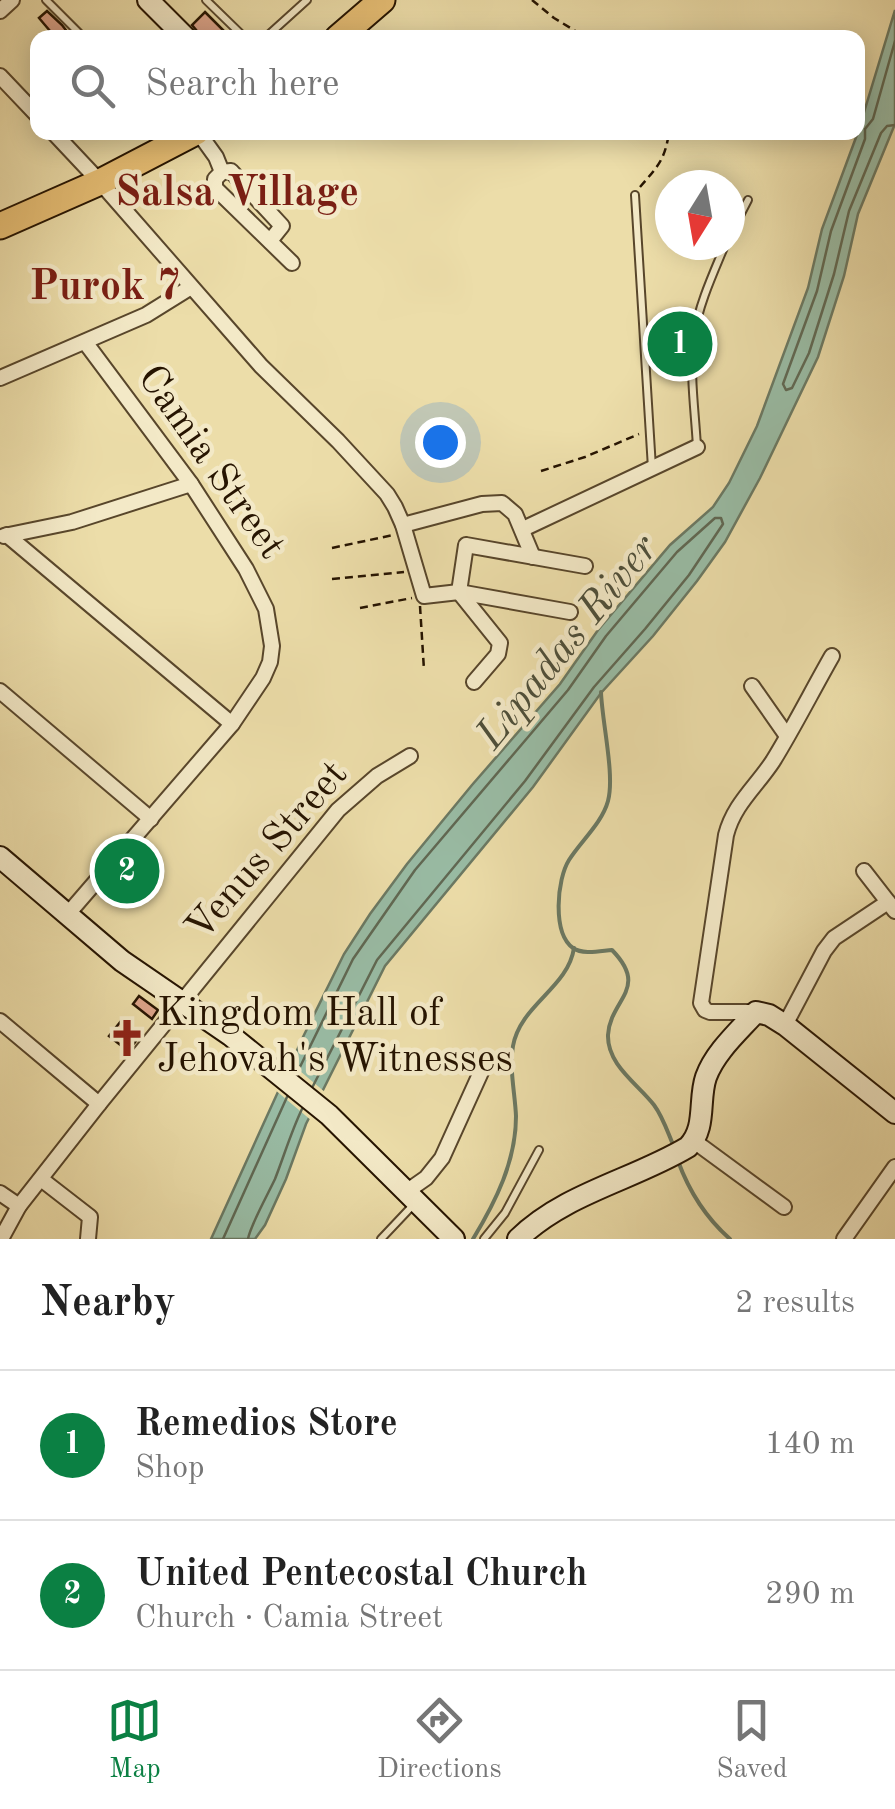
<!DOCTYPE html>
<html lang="en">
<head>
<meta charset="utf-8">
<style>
  body { margin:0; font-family:"Old Standard TT",serif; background:#f6f6f6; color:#222 }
  .compass { position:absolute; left:655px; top:170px; width:90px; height:90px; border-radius:50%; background:#fff; box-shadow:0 5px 25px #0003; rotate:191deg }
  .you { position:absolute; left:440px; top:442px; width:35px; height:35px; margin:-25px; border:8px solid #fff; border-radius:50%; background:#1a73e8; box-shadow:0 0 0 15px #1a73e833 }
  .badge { display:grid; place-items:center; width:65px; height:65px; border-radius:50%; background:#0b8043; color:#fff; font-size:32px; font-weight:700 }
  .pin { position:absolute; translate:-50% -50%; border:5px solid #fff; box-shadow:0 2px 10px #0006 }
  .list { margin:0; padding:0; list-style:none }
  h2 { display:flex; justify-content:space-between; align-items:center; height:130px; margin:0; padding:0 40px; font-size:42px }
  h2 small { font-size:32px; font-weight:400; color:#767676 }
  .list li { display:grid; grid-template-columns:65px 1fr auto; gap:30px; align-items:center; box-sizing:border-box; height:150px; padding:0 40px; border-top:2px solid #e0e0e0 }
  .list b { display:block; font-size:38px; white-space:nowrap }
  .list p { margin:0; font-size:32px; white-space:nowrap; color:#767676 }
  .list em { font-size:32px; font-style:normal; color:#767676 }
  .icon { flex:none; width:55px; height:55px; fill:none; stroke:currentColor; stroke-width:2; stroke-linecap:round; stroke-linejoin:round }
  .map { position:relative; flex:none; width:895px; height:1239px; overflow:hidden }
  .search { position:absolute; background:#fff; box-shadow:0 5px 25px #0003; left:30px; right:30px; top:30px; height:110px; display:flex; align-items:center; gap:25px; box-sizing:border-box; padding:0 35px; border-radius:20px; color:#767676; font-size:38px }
  .sheet { height:430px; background:#fff }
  nav { display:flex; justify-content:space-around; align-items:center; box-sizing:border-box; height:140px; border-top:2px solid #e0e0e0; background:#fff; font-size:28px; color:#767676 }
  nav a { display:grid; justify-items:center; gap:5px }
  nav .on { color:#0b8043 }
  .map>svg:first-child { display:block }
</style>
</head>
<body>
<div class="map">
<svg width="895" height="1239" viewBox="0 0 895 1239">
  <rect width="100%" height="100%" fill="#ecdda9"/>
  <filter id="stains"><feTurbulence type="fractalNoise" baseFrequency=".002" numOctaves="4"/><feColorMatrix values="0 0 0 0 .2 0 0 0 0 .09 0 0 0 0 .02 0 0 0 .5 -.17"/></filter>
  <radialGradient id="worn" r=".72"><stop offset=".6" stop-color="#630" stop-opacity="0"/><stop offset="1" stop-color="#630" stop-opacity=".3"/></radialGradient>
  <path fill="#99bca5" stroke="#6b7963" stroke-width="2.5" d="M895,10V124L858,214L844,276L818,357L760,478L725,542L697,581L653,636L601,693L533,787L385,966L306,1124L286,1179L265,1225L255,1239H211L303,1037L344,954L370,914L407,864L472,785L560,684L598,630L670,545L713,507L729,483L757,426L808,288L822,229L858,132Z"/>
  <path fill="#ecdda9" d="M287,1060L326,1093L312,1121L274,1089Z"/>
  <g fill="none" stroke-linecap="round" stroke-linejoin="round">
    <g stroke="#606853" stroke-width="2.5">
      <path d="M895,41L873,119L865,129V139L831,231L817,291L783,384L786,390L792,388L809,353L834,274L849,211L881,133L887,126L895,125"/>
      <path d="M297,1073L353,959L415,870L568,690L606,636L677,552L715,518H721L723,524L689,575L645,629L594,687L525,781L377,960L313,1086"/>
      <path d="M223,1239L287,1097"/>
      <path d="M248,1239C250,1226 268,1194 275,1179C284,1156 291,1132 302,1109"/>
    </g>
    <g stroke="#6b7963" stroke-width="4">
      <path d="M167,38L168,37"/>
      <path d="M601,692C602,722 615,775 608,801C602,823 581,841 569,860C557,879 552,933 573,948C583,955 600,951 612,950C650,989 610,999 608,1035C607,1065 638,1084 654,1105C663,1117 668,1133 674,1147"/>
      <path d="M678,1161C689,1191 705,1217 730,1239"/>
      <path d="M473,1239C496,1201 516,1161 516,1116C515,1093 509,1068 513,1046C520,1005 568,988 574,948"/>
    </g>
  </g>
  <g fill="#dfa68c" stroke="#261401" stroke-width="2.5">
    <path d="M47,11L62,25L72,38H56L39,18Z"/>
    <path d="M205,12L231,38H204L197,31L192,25Z"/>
    <path d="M139,996L158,1010L152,1019L133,1004Z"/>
    <path d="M121,1021L140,1036L128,1051L109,1036Z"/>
  </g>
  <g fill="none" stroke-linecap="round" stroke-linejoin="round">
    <g stroke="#58462b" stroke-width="10">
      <g id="lane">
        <path d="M46,0L79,33"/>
        <path d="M206,0L245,38"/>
        <path d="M265,38L307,0"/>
        <path d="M635,195L652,468"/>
        <path d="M730,235L748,200"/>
        <path d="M697,447C695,410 689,372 694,335C699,304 713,274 725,245"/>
        <path d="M381,1239L415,1203"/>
        <path d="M484,1239L505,1213L539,1150"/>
      </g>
    </g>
    <g stroke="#58462b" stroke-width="18">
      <g id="street">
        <path d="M0,11L12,0"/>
        <path d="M0,76L38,116"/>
        <path d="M53,132L100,182L261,366L338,441L387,494L395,507L403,525L424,596L459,592L570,612"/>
        <path d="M198,132L216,157L222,172L215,179V188L292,263"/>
        <path d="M222,172L231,171L282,226L270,241"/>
        <path d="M0,378L146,315L191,287"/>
        <path d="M403,525L482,504L502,503L515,514L533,557"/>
        <path d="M523,529L697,447"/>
        <path d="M7,535L232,724"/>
        <path d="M4,536L72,522L191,484"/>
        <path d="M474,682L498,654L500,643L459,592L466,545L585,566"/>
        <path d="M752,686L787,736"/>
        <path d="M0,691L151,819"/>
        <path d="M864,871L895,911"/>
        <path d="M67,915L232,724L263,678L270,662L272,646L266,609L246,569L191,484L85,342"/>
        <path d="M756,1012H710L705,1010L701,1003L726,835C734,804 756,787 773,761C794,727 812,691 832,656"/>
        <path d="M0,1021L99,1104"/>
        <path d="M785,1025L824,951L834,938L888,902"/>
        <path d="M694,1141L784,1207"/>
        <path d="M41,1179L90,1217L88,1239"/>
        <path d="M406,1192L426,1178L442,1158L486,1061"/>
        <path d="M0,1193L19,1206"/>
        <path d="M1,1239L19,1206L99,1104L338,810L377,776L410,756"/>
        <path d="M844,1239L895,1167"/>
      </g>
    </g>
    <g stroke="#261401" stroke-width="24">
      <g id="secondary">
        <path d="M148,0L186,38"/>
        <path d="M0,857L122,961L230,1035L329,1115L454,1239"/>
        <path d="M518,1239C565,1193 633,1180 688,1147C707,1128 698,1100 706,1077C715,1052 739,1031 756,1012L769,1015L785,1025L895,1113"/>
      </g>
    </g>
    <g stroke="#261401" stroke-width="29">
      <g id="highway">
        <path d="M338,38L382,0"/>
        <path d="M0,226L100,182L196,132"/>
      </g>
    </g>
    <g stroke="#261401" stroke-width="2.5" stroke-dasharray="8 5" stroke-linecap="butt">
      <path d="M532,0L554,18L587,38"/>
      <path d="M640,187C658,166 665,160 669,132"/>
      <path d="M541,471L585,457L639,434"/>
      <path d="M332,548L393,535"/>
      <path d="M332,579L404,572"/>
      <path d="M420,606L424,670"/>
      <path d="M360,608L412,598"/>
    </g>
    <use href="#lane" stroke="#f3e9c7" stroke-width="6"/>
    <use href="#street" stroke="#f3e9c7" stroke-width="14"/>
    <use href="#secondary" stroke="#f3e9c7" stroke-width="20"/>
    <use href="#highway" stroke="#e6be74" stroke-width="25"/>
  </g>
  <defs>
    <g id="church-bare" transform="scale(3)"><path d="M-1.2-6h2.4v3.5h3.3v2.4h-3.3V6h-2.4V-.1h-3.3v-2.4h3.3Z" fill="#8f2418" stroke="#f3e9c7" stroke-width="2.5" paint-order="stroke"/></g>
  </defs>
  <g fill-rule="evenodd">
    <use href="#church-bare" x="127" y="1038"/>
  </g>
  <g text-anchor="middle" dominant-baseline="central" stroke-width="9" stroke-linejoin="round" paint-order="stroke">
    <g font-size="40" fill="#261401" stroke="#f3e9c7">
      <text transform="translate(210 463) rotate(55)">Camia Street</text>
      <text transform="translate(268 852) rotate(-49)">Venus Street</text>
    </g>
    <g font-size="40" fill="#261401" stroke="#f3e9c7" text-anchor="start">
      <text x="157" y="1015">Kingdom Hall of<tspan x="157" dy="46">Jehovah's Witnesses</tspan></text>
    </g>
    <g font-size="42" font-weight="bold" fill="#7a1f14" stroke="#f3e9c7">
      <text x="237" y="194">Salsa Village</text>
      <text x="105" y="288">Purok 7</text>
    </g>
    <g font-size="42" font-style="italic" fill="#4e4f3a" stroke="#f3e9c7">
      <text transform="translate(568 643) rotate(-51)">Lipadas River</text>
    </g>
  </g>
  <rect width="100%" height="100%" filter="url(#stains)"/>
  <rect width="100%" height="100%" fill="url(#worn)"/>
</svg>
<svg class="compass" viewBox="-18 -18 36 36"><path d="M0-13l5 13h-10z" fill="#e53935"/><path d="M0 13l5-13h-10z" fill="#767676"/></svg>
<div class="you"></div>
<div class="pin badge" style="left:680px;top:344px">1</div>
<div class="pin badge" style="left:127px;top:871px">2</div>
<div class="search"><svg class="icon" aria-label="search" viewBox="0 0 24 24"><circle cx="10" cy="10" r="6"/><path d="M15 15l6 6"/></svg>Search here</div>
</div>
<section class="sheet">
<h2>Nearby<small>2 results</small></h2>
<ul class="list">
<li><span class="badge">1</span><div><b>Remedios Store</b><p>Shop</p></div><em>140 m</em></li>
<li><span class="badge">2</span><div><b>United Pentecostal Church</b><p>Church · Camia Street</p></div><em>290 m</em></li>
</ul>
</section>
<nav>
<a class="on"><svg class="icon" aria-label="map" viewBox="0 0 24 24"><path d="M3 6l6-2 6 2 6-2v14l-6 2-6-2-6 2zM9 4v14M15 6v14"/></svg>Map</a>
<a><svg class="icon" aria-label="directions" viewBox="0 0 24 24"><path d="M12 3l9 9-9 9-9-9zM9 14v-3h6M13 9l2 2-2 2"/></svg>Directions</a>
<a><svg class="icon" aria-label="saved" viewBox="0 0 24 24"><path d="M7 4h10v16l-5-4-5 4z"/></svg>Saved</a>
</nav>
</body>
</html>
